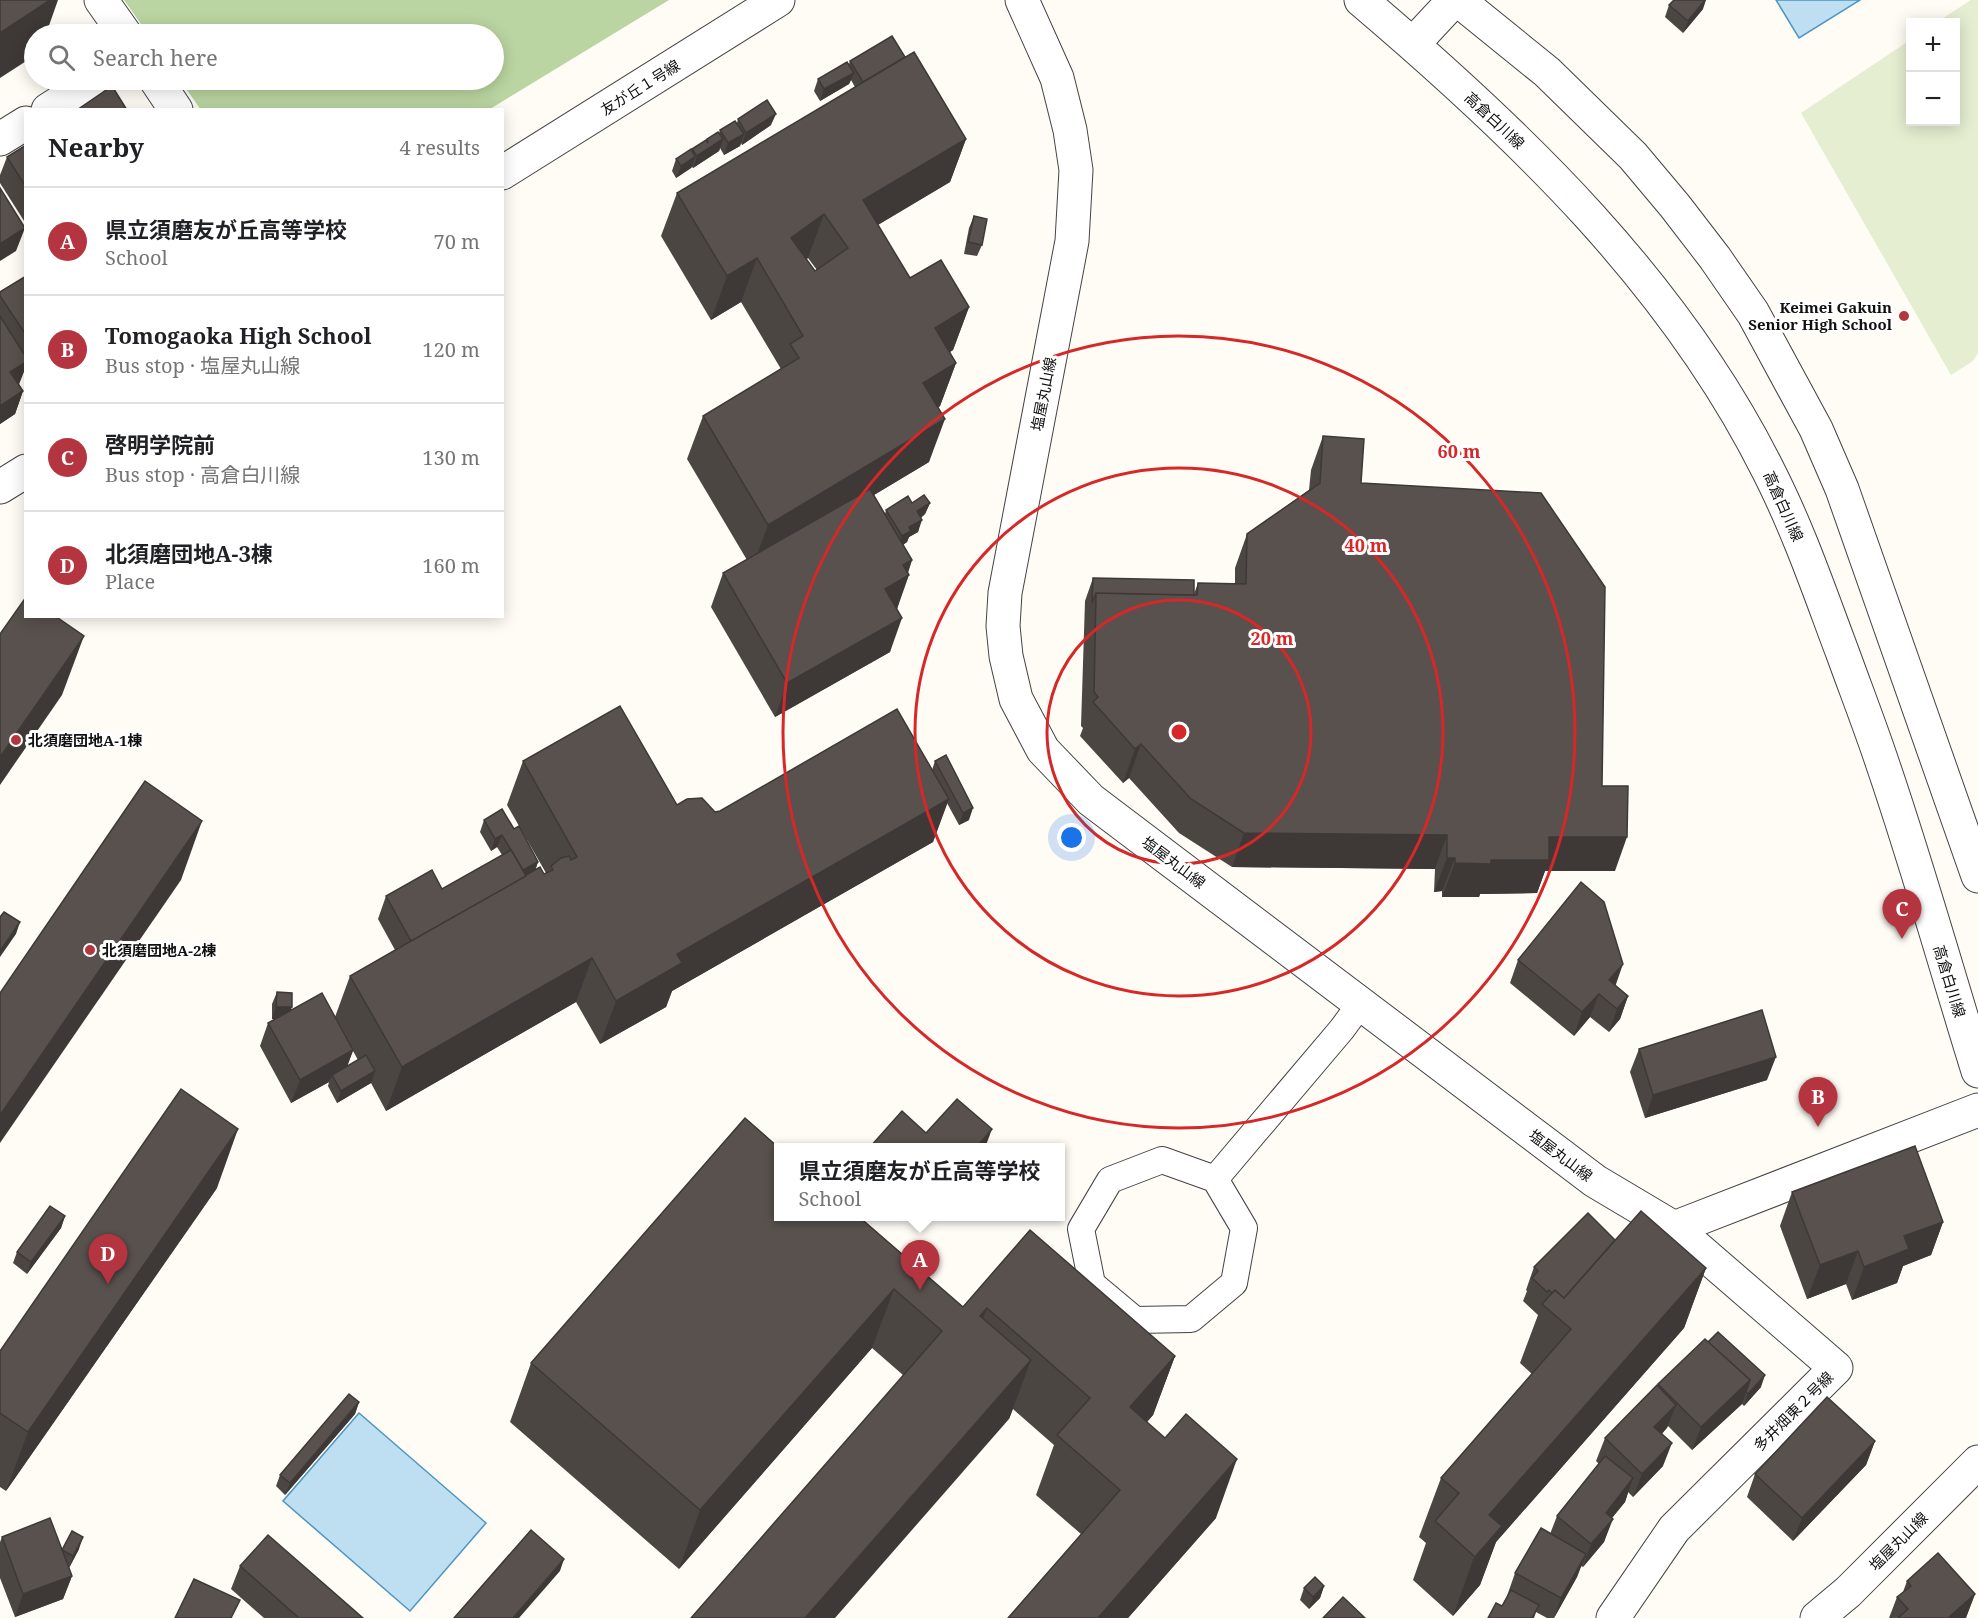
<!DOCTYPE html>
<html lang="en">
<head>
<meta charset="utf-8">
<style>
  body { margin:0; font-family:"Noto Serif","Noto Sans JP",serif; background:#f6f6f6; color:#202124 }
  .controls { position:absolute; right:18px; top:18px; display:grid; overflow:hidden; border-radius:0px; box-shadow:0 3px 15px #0003 }
  .controls button { width:54px; height:54px; display:grid; place-items:center; padding:0; border:0; border-bottom:2px solid #e0e0e0; background:#fff; color:#202124; font:30px sans-serif }
  .you { position:absolute; left:1072px; top:838px; width:21px; height:21px; margin:-15px; border:4px solid #fff; border-radius:50%; background:#1a73e8; box-shadow:0 0 0 9px #1a73e833 }
  .badge { display:grid; place-items:center; width:39px; height:39px; border-radius:50%; background:#b4353f; color:#fff; font-size:20px; font-weight:700 }
  .pin { position:absolute; translate:-50% -50px; filter:drop-shadow(0 2px 3px #0008) }
  .pin::after { content:''; position:absolute; top:32px; width:21px; height:18px; background:inherit; clip-path:polygon(0 0,100% 0,50% 100%) }
  .popup { position:absolute; left:774px; top:1143px; width:291px; height:78px; box-sizing:border-box; display:grid; place-content:center; border-radius:0px; background:#fff; filter:drop-shadow(0 2px 4px #0005); font-size:20px; white-space:nowrap; color:#757577 }
  .popup b { font-size:22px; color:#202124 }
  .popup::after { content:''; position:absolute; left:50%; top:100%; margin-left:-12px; border:12px solid transparent; border-top-color:#fff }
  .list { margin:0; padding:0; list-style:none }
  h2 { display:flex; justify-content:space-between; align-items:center; height:78px; margin:0; padding:0 24px; font-size:26px }
  h2 small { font-size:20px; font-weight:400; color:#757577 }
  .list li { display:grid; grid-template-columns:39px 1fr auto; gap:18px; align-items:center; box-sizing:border-box; height:108px; padding:0 24px; border-top:2px solid #e0e0e0 }
  .list b { display:block; font-size:22px; white-space:nowrap }
  .list p { margin:0; font-size:20px; white-space:nowrap; color:#757577 }
  .list em { font-size:20px; font-style:normal; color:#757577 }
  .icon { flex:none; width:33px; height:33px; fill:none; stroke:currentColor; stroke-width:2; stroke-linecap:round; stroke-linejoin:round }
  .map { position:relative; flex:none; width:1978px; height:1618px; overflow:hidden }
  .search { position:absolute; background:#fff; box-shadow:0 3px 15px #0003; left:24px; top:24px; width:480px; height:66px; display:flex; align-items:center; gap:15px; box-sizing:border-box; padding:0 21px; border-radius:33px; color:#757577; font-size:22px }
  .panel { position:absolute; background:#fff; box-shadow:0 3px 15px #0003; left:24px; top:108px; width:480px; height:510px; border-radius:0px }
  .map>svg:first-child { display:block }
</style>
</head>
<body>
<div class="map">
<svg width="1978" height="1618" viewBox="0 0 1978 1618">
  <rect width="100%" height="100%" fill="#fefcf5"/>
  <path fill="#bad5a1" d="M124,0H669L490,109L201,110L180,80H494V34H148Z"/>
  <path fill="#e5eed1" d="M1971,0H1978V353L1973,361L1951,375L1801,113L1910,40V122H1956V22H1937Z"/>
  <g fill="#bedff1" stroke="#4c96c1" stroke-width="1.5">
    <path d="M1776,0H1860L1799,38Z"/>
    <path d="M359,1413L486,1523L410,1611L283,1501Z"/>
  </g>
  <g fill="none" stroke-linecap="round" stroke-linejoin="round">
    <g stroke="#434343" stroke-width="28">
      <path id="service" d="M1215,1179L1162,1160L1110,1180L1081,1229L1092,1284L1135,1320L1191,1319L1234,1283L1244,1228L1215,1179L1342,1029L1361,1003"/>
    </g>
    <g stroke="#434343" stroke-width="35">
      <g id="minor">
        <path d="M48,110L95,80"/>
        <path d="M0,139L26,123"/>
        <path d="M1613,1618L1674,1529L1836,1368L1674,1228"/>
      </g>
    </g>
    <g stroke="#434343" stroke-width="35">
      <g id="tertiary">
        <path d="M101,0L125,34"/>
        <path d="M1022,0L1057,78L1070,130L1076,170L1072,241L1005,593L1003,626L1006,656L1016,699L1043,750L1091,800L1595,1181L1674,1228L1978,1110"/>
        <path d="M1361,0C1520,135 1675,283 1769,472C1799,531 1820,593 1843,654C1856,690 1870,726 1882,762C1917,864 1946,968 1978,1071"/>
        <path d="M1458,0L1547,72L1633,156L1675,206L1715,258L1753,313L1816,429L1842,489L1978,876"/>
        <path d="M1413,44L1454,0"/>
        <path d="M156,80L176,110"/>
        <path d="M502,173L778,0"/>
        <path d="M0,487L26,471"/>
        <path d="M1817,1618L1848,1592L1978,1462"/>
      </g>
    </g>
    <use href="#service" stroke="#fff" stroke-width="26"/>
    <use href="#minor" stroke="#fff" stroke-width="33"/>
    <use href="#tertiary" stroke="#fff" stroke-width="33"/>
  </g>
  <g fill="#4c4643" fill-rule="evenodd">
    <path d="M1669,5L1703,9L1683,33L1665,17Z"/>
    <path d="M905,57L966,139L950,182L878,225L910,278L969,307L953,350L950,352L956,363L940,406L938,408L929,462L874,495L885,514L886,510L912,503H930L925,514L921,518L918,532L909,537L907,542L903,545L912,560L897,609L890,652L775,717L711,607L723,573L747,560L687,459L703,416L781,369L741,302L711,320L661,236L677,193L855,87L851,80L849,84L820,101L814,91L818,79L849,64L850,61ZM808,258L817,270L815,271L806,259Z"/>
    <path d="M738,119L771,125L742,145L741,143L740,146L724,155L720,148L719,151L693,168L692,167L691,168L676,178L672,171L676,159L692,151V149L706,141L707,139L719,133L720,130L737,123Z"/>
    <path d="M26,145V224L0,183V175L7,157Z"/>
    <path d="M974,216L982,245L977,256L964,254L969,228Z"/>
    <path d="M26,276V371L24,370L19,384L23,391L15,414L0,424V292Z"/>
    <path d="M1323,436L1361,483L1602,786L1615,871H1545L1537,893L1480,894L1479,897H1442V891L1434,892L1435,869L1232,867L1179,833L1129,778L1123,783L1080,736L1083,728L1081,726L1085,601L1093,578L1194,594L1198,583L1235,584V568L1247,534L1309,490L1311,470Z"/>
    <path d="M523,761L677,805L715,812L932,770L935,761L969,820L959,825L947,803L933,842L672,991L666,1007L600,1044L576,1002L386,1111L371,1083L337,1103L328,1086L329,1082L291,1103L260,1046L268,1023L275,1019H272V1004L277,992L291,1010L335,1017L350,976L395,950L378,919L386,896L442,889L502,855L497,847L491,851L480,832L484,820L514,829L538,862L535,871L544,874L546,873L507,805ZM353,1051L358,1060L347,1066Z"/>
    <path d="M1518,960L1615,985L1628,996L1620,1019L1609,1032L1590,1017L1574,1036L1510,983Z"/>
    <path d="M1639,1049L1767,1080L1645,1118L1630,1072Z"/>
    <path d="M745,1118L963,1307L1030,1230L1175,1356L1153,1415L1147,1422L1216,1518L1128,1618H1008L1081,1534L1036,1495L1054,1445L1013,1409L1009,1419L903,1375L872,1348L679,1569L510,1422L531,1363Z"/>
    <path d="M217,1188L6,1491L0,1487V1351Z"/>
    <path d="M1792,1192L1943,1222L1931,1255L1903,1266L1897,1283L1852,1300L1846,1284L1807,1299L1780,1226Z"/>
    <path d="M65,1216L61,1228L27,1274L13,1263L17,1252Z"/>
    <path d="M914,1216H927L921,1223Z"/>
    <path d="M1615,1240L1706,1268L1684,1328L1496,1542L1480,1585L1453,1616L1413,1580L1426,1543L1419,1537L1441,1478L1532,1374L1520,1363L1538,1315L1523,1301L1527,1291L1526,1290L1534,1267Z"/>
    <path d="M1658,1384L1761,1387L1744,1406L1742,1404L1692,1450L1668,1426L1662,1434L1663,1466L1633,1497L1628,1492L1625,1502L1612,1518L1604,1542L1583,1567L1581,1566L1577,1577L1554,1618H1547L1536,1612L1534,1618H1488L1502,1606L1507,1596L1515,1573L1550,1534L1557,1516L1599,1464L1596,1461L1605,1438L1657,1386Z"/>
    <path d="M359,1402L355,1414L285,1495L276,1486L280,1475Z"/>
    <path d="M1875,1441L1866,1465L1793,1541L1747,1497L1755,1474Z"/>
    <path d="M2,1537L62,1550L79,1549L69,1568L72,1576L63,1599L15,1617L0,1578V1542Z"/>
    <path d="M240,1566L363,1618H264L231,1589Z"/>
    <path d="M1907,1581L1975,1594L1966,1617L1889,1618L1897,1597L1903,1592Z"/>
    <path d="M1324,1586L1320,1598L1309,1609L1300,1600L1304,1588Z"/>
  </g>
  <g fill="#3e3937">
    <path d="M50,0H58L46,34H34V56L0,78V33Z"/>
    <path d="M1705,0H1706L1703,9L1683,33L1688,21Z"/>
    <path d="M854,73L849,84L820,101L824,89Z"/>
    <path d="M776,114L771,125L742,145L746,133Z"/>
    <path d="M744,134L740,146L724,155L728,143Z"/>
    <path d="M723,139L719,151L693,168L697,156Z"/>
    <path d="M966,139L950,182L847,243L863,200Z"/>
    <path d="M695,157L691,168L676,178L681,166Z"/>
    <path d="M824,214L808,258L775,281L791,238Z"/>
    <path d="M25,228L16,251L0,261V244Z"/>
    <path d="M757,258L741,302L711,320L727,276Z"/>
    <path d="M969,307L953,350L919,371L935,328Z"/>
    <path d="M26,362V367L19,384L2,395L10,372Z"/>
    <path d="M956,363L940,406L907,426L923,383Z"/>
    <path d="M23,391L15,414L0,424V406Z"/>
    <path d="M945,419L929,462L752,568L768,525Z"/>
    <path d="M930,503L925,514L913,523L917,511Z"/>
    <path d="M922,520L918,532L909,537L907,542L898,548L902,536L909,527Z"/>
    <path d="M912,560L906,577L909,575L897,609L885,589L903,565Z"/>
    <path d="M902,618L890,652L775,717L787,683Z"/>
    <path d="M84,636L62,695L0,785V757Z"/>
    <path d="M1141,744L1129,778L1123,783L1135,749Z"/>
    <path d="M949,799L933,842L672,991L666,1007L600,1044L616,1001L677,954Z"/>
    <path d="M973,808L969,820L959,825L963,813Z"/>
    <path d="M202,821L181,880L0,1143V1115Z"/>
    <path d="M1244,833L1447,835L1435,869L1232,867Z"/>
    <path d="M502,835L497,847L491,851L495,839Z"/>
    <path d="M1549,837H1627L1615,871H1545L1537,893L1480,894L1479,897H1442L1455,863L1491,860Z"/>
    <path d="M1447,858H1455L1442,891L1434,892Z"/>
    <path d="M538,862L534,873L517,883L521,871Z"/>
    <path d="M20,922L16,934L0,957V951Z"/>
    <path d="M592,958L576,1002L386,1111L402,1067Z"/>
    <path d="M1623,964L1615,987L1609,980Z"/>
    <path d="M1599,994L1590,1017L1574,1036L1582,1012Z"/>
    <path d="M1628,996L1620,1019L1609,1032L1617,1009Z"/>
    <path d="M276,1007H292L288,1019H272Z"/>
    <path d="M353,1050L345,1073L332,1075L329,1082L291,1103L300,1080Z"/>
    <path d="M1776,1057L1767,1080L1645,1118L1653,1095Z"/>
    <path d="M375,1071L371,1083L337,1103L341,1091Z"/>
    <path d="M238,1129L217,1188L6,1491L28,1432Z"/>
    <path d="M992,1129L985,1148H976Z"/>
    <path d="M65,1216L61,1228L27,1274L31,1262Z"/>
    <path d="M1943,1222L1931,1255L1903,1266L1897,1283L1852,1300L1864,1267L1904,1236Z"/>
    <path d="M1858,1251L1846,1284L1807,1299L1820,1265Z"/>
    <path d="M1706,1268L1684,1328L1496,1542L1480,1585L1453,1616L1489,1515Z"/>
    <path d="M894,1289L872,1348L679,1569L700,1510Z"/>
    <path d="M987,1308L965,1367L980,1316Z"/>
    <path d="M1175,1356L1153,1415L1108,1466L1130,1407Z"/>
    <path d="M1031,1360L1009,1419L835,1618H805Z"/>
    <path d="M1765,1375L1761,1387L1744,1406L1748,1394Z"/>
    <path d="M1750,1380L1742,1404L1692,1450L1701,1427Z"/>
    <path d="M359,1402L355,1414L285,1495L290,1483Z"/>
    <path d="M1676,1405L1667,1428L1646,1450L1654,1427Z"/>
    <path d="M1875,1441L1866,1465L1793,1541L1802,1518Z"/>
    <path d="M1672,1443L1663,1466L1633,1497L1642,1474Z"/>
    <path d="M1237,1459L1216,1518L1128,1618H1098Z"/>
    <path d="M1633,1478L1625,1502L1597,1536L1606,1513Z"/>
    <path d="M1613,1519L1604,1542L1583,1567L1591,1544Z"/>
    <path d="M83,1537L79,1549L69,1568L73,1556Z"/>
    <path d="M1586,1554L1577,1577L1554,1618L1561,1598Z"/>
    <path d="M564,1559L560,1571L519,1618H513Z"/>
    <path d="M72,1576L63,1599L15,1617L23,1594Z"/>
    <path d="M1324,1586L1320,1598L1309,1609L1313,1597Z"/>
    <path d="M1975,1594L1966,1618H1948Z"/>
  </g>
  <g fill="#58514e" stroke="#3e3937" stroke-width="1.5" fill-rule="evenodd">
    <path d="M0,0H50L0,33Z"/>
    <path d="M1674,0H1705L1688,21L1669,5Z"/>
    <path d="M892,36L905,57L863,82L850,61Z"/>
    <path d="M914,52L966,139L863,200L910,278L941,260L969,307L935,328L956,363L923,383L945,419L768,525L703,416L799,358L790,344L803,336L757,258L727,276L677,193ZM824,214L848,248L815,271L791,238Z"/>
    <path d="M847,62L854,73L824,89L818,79Z"/>
    <path d="M112,86L127,110H77Z"/>
    <path d="M767,100L776,114L746,133L738,119Z"/>
    <path d="M735,121L744,134L728,143L720,130Z"/>
    <path d="M718,132L723,139L697,156L692,149L706,140L708,143L707,139Z"/>
    <path d="M26,145V187L7,157Z"/>
    <path d="M691,149L695,157L681,166L676,159Z"/>
    <path d="M0,188L25,228L0,244Z"/>
    <path d="M974,216L987,219L982,245L968,242Z"/>
    <path d="M26,276V335L0,296V292Z"/>
    <path d="M0,316L26,357V362L10,372L23,391L0,406Z"/>
    <path d="M1323,436L1364,439L1361,483L1541,493L1605,587L1602,786H1628L1627,837H1549V860H1491V864L1455,863V858H1447V835L1244,833L1191,799L1141,744L1135,749L1093,702L1098,697L1094,692L1096,593L1197,595L1198,583L1246,584L1247,534L1320,483Z"/>
    <path d="M870,489L912,560L903,565L909,575L885,589L902,618L787,683L723,573Z"/>
    <path d="M924,495L930,503L917,511L922,520L909,527L911,531L902,536L886,510L908,496L912,503Z"/>
    <path d="M1093,578L1194,580V595L1096,593L1092,603Z"/>
    <path d="M26,597V616H55L84,636L0,757V634Z"/>
    <path d="M620,706L677,805L687,799L702,798L715,812L720,811L897,709L949,799L677,954L682,963L616,1001L592,958L402,1067L350,976L540,867L544,874L553,870L551,866L561,858L569,856L571,860L577,857L523,761Z"/>
    <path d="M946,755L973,808L963,813L935,761Z"/>
    <path d="M145,781L202,821L0,1115V993Z"/>
    <path d="M502,809L514,829L519,826L538,862L523,870L502,835L495,839L484,820Z"/>
    <path d="M511,850L526,876L411,941L386,896L432,870L442,889Z"/>
    <path d="M1581,882L1604,902L1623,964L1609,980L1628,996L1617,1009L1599,994L1582,1012L1518,960Z"/>
    <path d="M4,912L20,922L0,951V917Z"/>
    <path d="M277,992L292,993V1007H276Z"/>
    <path d="M322,993L353,1050L300,1080L268,1023Z"/>
    <path d="M1762,1010L1776,1057L1653,1095L1639,1049Z"/>
    <path d="M366,1055L375,1071L341,1091L332,1075Z"/>
    <path d="M181,1089L238,1129L28,1432L0,1413V1351Z"/>
    <path d="M957,1099L992,1129L976,1148L870,1147L902,1111L926,1133Z"/>
    <path d="M745,1118L779,1148V1216H858L963,1307L1030,1230L1175,1356L1130,1407L1165,1438L1186,1414L1237,1459L1098,1618H1008L1120,1490L1057,1435L1090,1398L987,1308L980,1316L1031,1360L805,1618H691L942,1331L894,1289L700,1510L531,1363Z"/>
    <path d="M1915,1146L1943,1222L1904,1236L1909,1249L1864,1267L1858,1251L1820,1265L1792,1192Z"/>
    <path d="M50,1206L65,1216L31,1262L17,1252Z"/>
    <path d="M1641,1211L1706,1268L1489,1515L1502,1526L1475,1557L1435,1521L1459,1493L1441,1478L1571,1329L1542,1304L1555,1290L1564,1298Z"/>
    <path d="M1588,1213L1615,1240L1564,1298L1555,1290L1552,1293L1549,1290L1547,1292L1532,1278L1538,1271L1534,1267Z"/>
    <path d="M1718,1332L1765,1375L1748,1394L1746,1392L1750,1380L1708,1342Z"/>
    <path d="M1705,1339L1750,1380L1701,1427L1658,1384Z"/>
    <path d="M1657,1385L1676,1405L1654,1427L1672,1443L1642,1474L1605,1438Z"/>
    <path d="M349,1394L359,1402L290,1483L280,1475Z"/>
    <path d="M1827,1397L1875,1441L1802,1518L1755,1474Z"/>
    <path d="M1605,1456L1633,1478L1606,1513L1613,1519L1591,1544L1557,1516Z"/>
    <path d="M50,1518L72,1576L23,1594L2,1537Z"/>
    <path d="M1541,1528L1586,1554L1561,1598L1515,1573Z"/>
    <path d="M531,1530L564,1559L513,1618H454Z"/>
    <path d="M72,1531L83,1537L73,1556L62,1550Z"/>
    <path d="M268,1535L363,1618H299L240,1566Z"/>
    <path d="M1938,1553L1975,1594L1948,1618H1898L1908,1609L1897,1597L1911,1586L1907,1581Z"/>
    <path d="M1315,1577L1324,1586L1313,1597L1304,1588Z"/>
    <path d="M194,1579L240,1600L231,1618H175Z"/>
    <path d="M1511,1590L1539,1605L1532,1618H1488L1496,1603L1502,1606Z"/>
    <path d="M1343,1597L1365,1618H1323Z"/>
  </g>
  <g fill="none" stroke="#d62828" stroke-width="3">
    <circle cx="1179" cy="732" r="132"/>
    <circle cx="1179" cy="732" r="264"/>
    <circle cx="1179" cy="732" r="396"/>
  </g>
  <g fill="#b4353f" stroke="#fff" stroke-width="2">
    <circle cx="1904" cy="316" r="6"/>
    <circle cx="16" cy="740" r="6"/>
    <circle cx="90" cy="950" r="6"/>
  </g>
  <g text-anchor="middle" dominant-baseline="central" stroke-width="6" stroke-linejoin="round" paint-order="stroke">
    <g font-size="15" fill="#101010" stroke="#fff">
      <text transform="translate(640 87) rotate(-32)">友が丘１号線</text>
      <text transform="translate(1495 120) rotate(43)">高倉白川線</text>
      <text transform="translate(1043 394) rotate(-79)">塩屋丸山線</text>
      <text transform="translate(1784 506) rotate(66)">高倉白川線</text>
      <text transform="translate(1174 862) rotate(37)">塩屋丸山線</text>
      <text transform="translate(1950 981) rotate(73)">高倉白川線</text>
      <text transform="translate(1561 1155) rotate(37)">塩屋丸山線</text>
      <text transform="translate(1793 1411) rotate(-45)">多井畑東２号線</text>
      <text transform="translate(1898 1541) rotate(-45)">塩屋丸山線</text>
    </g>
    <g font-size="15" font-weight="bold" fill="#101010" stroke="#fff" text-anchor="start">
      <text x="1892" y="307" text-anchor="end">Keimei Gakuin<tspan x="1892" dy="17">Senior High School</tspan></text>
      <text x="28" y="740">北須磨団地A-1棟</text>
      <text x="102" y="950">北須磨団地A-2棟</text>
    </g>
  </g>
  <circle cx="1179" cy="732" r="9" fill="#d62828" stroke="#fff" stroke-width="3"/>
  <g font-size="18" text-anchor="middle" font-weight="bold" fill="#d62828" stroke="#fff" stroke-width="6" stroke-linejoin="round" paint-order="stroke">
    <text x="1459" y="458">60 m</text>
    <text x="1366" y="552">40 m</text>
    <text x="1272" y="645">20 m</text>
  </g>
</svg>
<div class="controls">
<button>+</button>
<button>−</button>
</div>
<div class="you"></div>
<div class="pin badge" style="left:920px;top:1290px">A</div>
<div class="popup"><b>県立須磨友が丘高等学校</b>School</div>
<div class="pin badge" style="left:1818px;top:1127px">B</div>
<div class="pin badge" style="left:1902px;top:939px">C</div>
<div class="pin badge" style="left:108px;top:1284px">D</div>
<div class="search"><svg class="icon" aria-label="search" viewBox="0 0 24 24"><circle cx="10" cy="10" r="6"/><path d="M15 15l6 6"/></svg>Search here</div>
<section class="panel">
<h2>Nearby<small>4 results</small></h2>
<ul class="list">
<li><span class="badge">A</span><div><b>県立須磨友が丘高等学校</b><p>School</p></div><em>70 m</em></li>
<li><span class="badge">B</span><div><b>Tomogaoka High School</b><p>Bus stop · 塩屋丸山線</p></div><em>120 m</em></li>
<li><span class="badge">C</span><div><b>啓明学院前</b><p>Bus stop · 高倉白川線</p></div><em>130 m</em></li>
<li><span class="badge">D</span><div><b>北須磨団地A-3棟</b><p>Place</p></div><em>160 m</em></li>
</ul>
</section>
</div>
</body>
</html>
